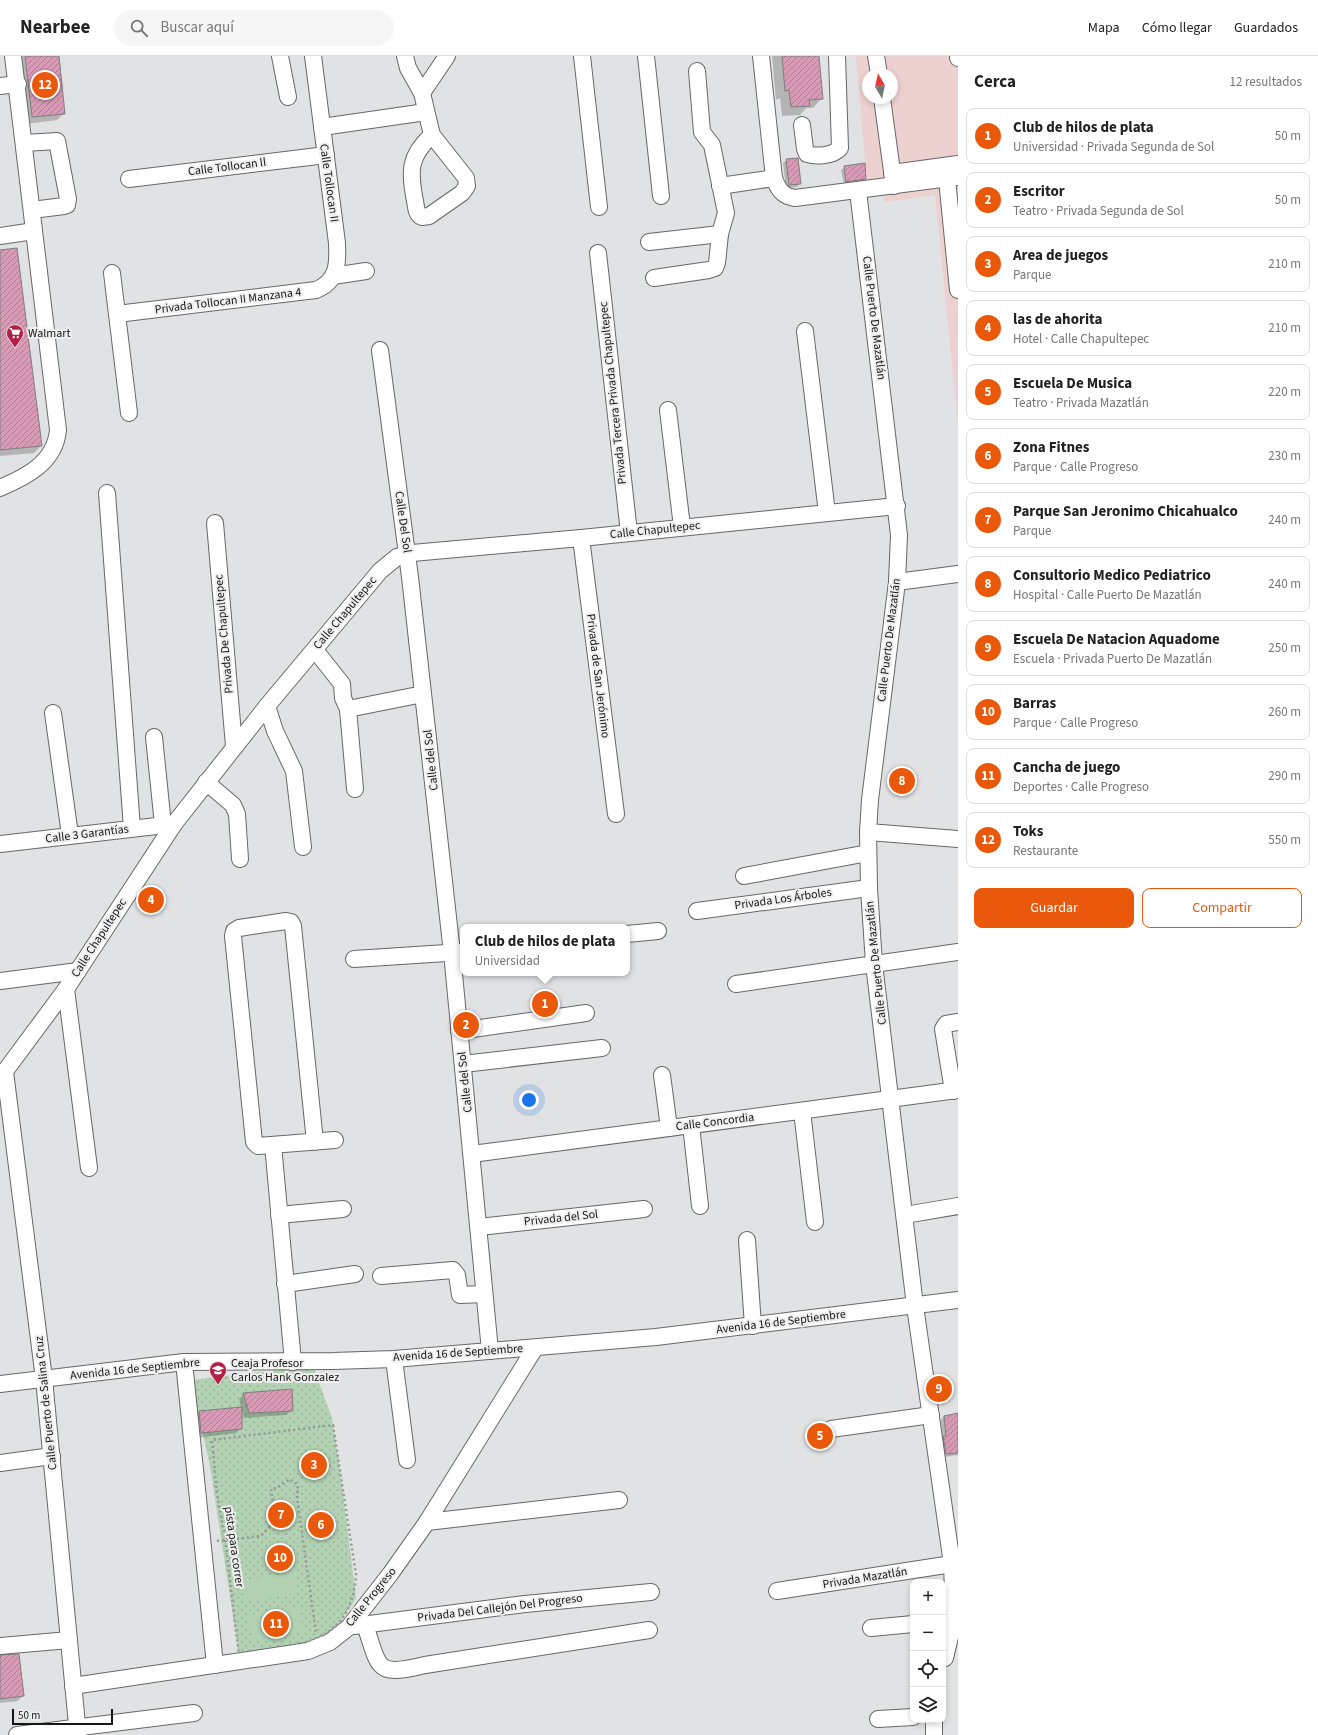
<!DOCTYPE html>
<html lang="es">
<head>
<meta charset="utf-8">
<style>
  body { margin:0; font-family:"Source Sans 3",sans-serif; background:#f6f6f6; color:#222 }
  .controls { position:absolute; right:12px; bottom:12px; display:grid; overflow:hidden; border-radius:8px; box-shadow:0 2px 6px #0003 }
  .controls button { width:36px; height:36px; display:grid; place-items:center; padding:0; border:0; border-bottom:1px solid #e0e0e0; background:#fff; color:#222; font:20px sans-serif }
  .compass { position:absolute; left:862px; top:12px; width:36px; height:36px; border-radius:50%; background:#fff; box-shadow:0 2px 6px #0003; rotate:351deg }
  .scale { position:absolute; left:12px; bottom:10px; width:101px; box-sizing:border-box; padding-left:4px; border:2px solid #161616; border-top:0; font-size:11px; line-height:14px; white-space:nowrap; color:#161616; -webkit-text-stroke:3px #efeff0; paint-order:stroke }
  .you { position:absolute; left:529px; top:1044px; width:14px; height:14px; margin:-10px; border:3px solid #fff; border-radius:50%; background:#1a73e8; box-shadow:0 0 0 6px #1a73e833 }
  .badge { display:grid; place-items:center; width:26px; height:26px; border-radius:50%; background:#ea580c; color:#fff; font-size:13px; font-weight:700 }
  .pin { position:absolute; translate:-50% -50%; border:2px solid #fff; box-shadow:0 1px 4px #0006 }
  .popup { position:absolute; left:460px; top:868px; width:170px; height:52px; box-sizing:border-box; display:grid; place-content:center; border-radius:8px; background:#fff; filter:drop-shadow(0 1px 3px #0005); font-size:13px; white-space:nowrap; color:#767676 }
  .popup b { font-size:15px; color:#222 }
  .popup::after { content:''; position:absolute; left:50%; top:100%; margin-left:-8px; border:8px solid transparent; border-top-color:#fff }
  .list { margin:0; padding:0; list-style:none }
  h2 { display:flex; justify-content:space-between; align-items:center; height:52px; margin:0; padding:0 16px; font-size:17px }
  h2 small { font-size:13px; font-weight:400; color:#767676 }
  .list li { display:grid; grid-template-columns:26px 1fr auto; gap:12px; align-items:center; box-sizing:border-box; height:56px; margin:0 8px 8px; padding:0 8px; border:1px solid #e0e0e0; border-radius:8px }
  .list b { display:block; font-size:15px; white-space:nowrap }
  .list p { margin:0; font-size:13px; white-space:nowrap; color:#767676 }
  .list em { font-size:13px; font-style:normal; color:#767676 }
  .actions { display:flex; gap:8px; padding:12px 16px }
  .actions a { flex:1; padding:9px 0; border:1px solid #ea580c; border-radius:8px; text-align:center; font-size:14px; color:#ea580c }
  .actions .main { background:#ea580c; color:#fff }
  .icon { flex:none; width:22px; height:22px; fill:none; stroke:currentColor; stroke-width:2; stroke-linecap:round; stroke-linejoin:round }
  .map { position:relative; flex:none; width:958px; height:1679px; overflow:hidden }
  header { display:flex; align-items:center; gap:24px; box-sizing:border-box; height:56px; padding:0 20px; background:#fff; border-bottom:1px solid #e0e0e0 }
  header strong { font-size:19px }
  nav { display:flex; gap:22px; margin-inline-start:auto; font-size:14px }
  .search { width:280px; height:36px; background:#f6f6f6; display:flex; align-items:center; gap:10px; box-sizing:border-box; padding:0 14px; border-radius:22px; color:#767676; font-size:15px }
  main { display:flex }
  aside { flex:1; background:#fff }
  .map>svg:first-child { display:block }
</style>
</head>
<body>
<header>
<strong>Nearbee</strong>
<div class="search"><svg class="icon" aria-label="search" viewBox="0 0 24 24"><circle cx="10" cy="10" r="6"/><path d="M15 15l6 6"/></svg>Buscar aquí</div>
<nav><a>Mapa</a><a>Cómo llegar</a><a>Guardados</a></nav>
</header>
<main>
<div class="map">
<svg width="958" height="1679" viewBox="0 0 958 1679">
  <defs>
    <pattern id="green-dots" width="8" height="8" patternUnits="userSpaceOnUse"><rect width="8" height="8" fill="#b2d2b3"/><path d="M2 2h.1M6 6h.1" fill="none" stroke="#98b499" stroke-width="1.8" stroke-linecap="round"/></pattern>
    <pattern id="building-hatch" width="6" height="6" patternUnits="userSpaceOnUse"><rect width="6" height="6" fill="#d79bb6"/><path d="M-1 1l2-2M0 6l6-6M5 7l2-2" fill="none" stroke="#ad7d93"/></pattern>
  </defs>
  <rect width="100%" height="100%" fill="#e1e2e3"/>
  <path fill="#ecd1d0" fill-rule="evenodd" d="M856,0H958V369L935,139L884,146L880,124L867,126ZM868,18H892V42H868Z"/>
  <path fill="url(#green-dots)" d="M313,1310L332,1362L341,1422L356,1542L339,1568L321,1584L239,1600L210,1410L191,1324Z"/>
  <g fill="#b2d2b3">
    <path d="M295,1517L299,1537L245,1546L242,1524Z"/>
    <path d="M300,1552L303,1576L252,1584L248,1559Z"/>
  </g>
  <g fill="#0003">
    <path d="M18,0H58L64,57L57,64L25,68Z"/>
    <path d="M772,0H818L822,42L813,52H806L800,59L782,60L780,42L776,44Z"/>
    <path d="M787,104L800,127L797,131L786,132L783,107Z"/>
    <path d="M845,111L865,123L862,126L844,128L841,114Z"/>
    <path d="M0,195L41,390L34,397L0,400Z"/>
    <path d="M244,1338L292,1354L286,1359L244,1362L242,1354L241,1372L236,1377L196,1382L194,1361L199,1356L241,1352L239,1343Z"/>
    <path d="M958,1358V1399L943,1401L941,1385L943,1382L941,1364L944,1360Z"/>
    <path d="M0,1600L23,1639L18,1645L0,1647Z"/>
  </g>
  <g fill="url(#building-hatch)" stroke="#7f7e7f">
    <path d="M25,0H59L65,58L32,61Z"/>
    <path d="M782,0H819L823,43L809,44L810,50L791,51L789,34L785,35Z"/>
    <path d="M798,102L801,128L789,129L786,103Z"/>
    <path d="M865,107L866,123L846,126L844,110Z"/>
    <path d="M17,192L42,390L0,394V194Z"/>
    <path d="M292,1333L293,1355L249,1357L243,1337Z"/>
    <path d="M242,1351V1373L201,1377L199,1355Z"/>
    <path d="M958,1357V1397L946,1398L943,1380H946L944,1360Z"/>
    <path d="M19,1598L24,1640L0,1643V1599Z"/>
  </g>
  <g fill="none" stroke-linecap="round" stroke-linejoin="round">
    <g stroke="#676768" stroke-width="18">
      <g id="minor">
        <path d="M280,0L288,41"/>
        <path d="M405,0L408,12L422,37L432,79L466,122L467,130L462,137L429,160L422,161C416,159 416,150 415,145C409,115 409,100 432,79"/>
        <path d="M582,0L599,151"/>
        <path d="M646,0L661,140"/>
        <path d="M761,0L774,122C778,133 782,140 795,142L958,121"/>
        <path d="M876,0L879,18"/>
        <path d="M958,0V2"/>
        <path d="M0,30L18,28"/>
        <path d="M422,37L447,0"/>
        <path d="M882,42L894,130"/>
        <path d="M802,69L805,93L807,98C816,101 833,100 840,92L837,0"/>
        <path d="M322,71L426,56"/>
        <path d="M25,87L57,85L68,143L67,149L64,150L32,154"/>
        <path d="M892,117L958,108"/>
        <path d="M129,123L326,99"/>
        <path d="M947,123L958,234"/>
        <path d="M720,130L774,122"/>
        <path d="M858,135L899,479L897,526L870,744L868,776L869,832L874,908L915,1250L952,1508L954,1564L945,1602"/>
        <path d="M0,180L34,175"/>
        <path d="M649,186L720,178"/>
        <path d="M598,197L629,477"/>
        <path d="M112,217L129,357"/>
        <path d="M333,220L366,215"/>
        <path d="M654,222L709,214L715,212L717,207L720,178L726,157L712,89L702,76L697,15"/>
        <path d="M117,258L316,234C338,225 338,208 337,187L313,0"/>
        <path d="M805,275L827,457"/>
        <path d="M380,294L410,521L452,897L490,1295"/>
        <path d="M668,354L682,471"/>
        <path d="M0,432C28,420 55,406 58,374L13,0"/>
        <path d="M107,437L132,772"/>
        <path d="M215,467L234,690"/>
        <path d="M581,482L616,758"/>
        <path d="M897,526L958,518"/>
        <path d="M315,594L342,628L343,642L348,653L423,638"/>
        <path d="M267,650L275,675L294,715L303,791"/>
        <path d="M348,653L355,733"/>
        <path d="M53,657L70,779"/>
        <path d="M154,681L163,769"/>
        <path d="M206,726L233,749L237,758L240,803"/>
        <path d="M868,776L958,783"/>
        <path d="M0,788L174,768"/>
        <path d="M744,820L868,797"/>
        <path d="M697,855L869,832"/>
        <path d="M627,878L658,875"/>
        <path d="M354,903L462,896"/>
        <path d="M0,925L78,915"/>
        <path d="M736,928L958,896"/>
        <path d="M66,933L89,1112"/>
        <path d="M459,975L586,957"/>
        <path d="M463,1008L602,992"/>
        <path d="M5,1016L44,1323L78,1679"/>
        <path d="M662,1019L669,1072"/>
        <path d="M0,1022L66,933L174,768L267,650L380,515L397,501L412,497L581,482L897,450"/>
        <path d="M953,1035L943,973L946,968L958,966"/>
        <path d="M802,1055L815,1166"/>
        <path d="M691,1069L700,1150"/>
        <path d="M315,1086L293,870L291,866L286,865L239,872L234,875L233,880L254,1086L258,1090L335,1084"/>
        <path d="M273,1089L293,1306"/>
        <path d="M472,1098L958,1034"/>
        <path d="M279,1159L343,1153"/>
        <path d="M905,1159L958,1150"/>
        <path d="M479,1171L644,1153"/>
        <path d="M747,1184L753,1270"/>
        <path d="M381,1220L453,1214L457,1219L460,1239L484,1238"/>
        <path d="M285,1228L355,1218"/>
        <path d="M394,1303L407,1404"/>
        <path d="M184,1306L215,1609"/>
        <path d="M0,1328L184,1306L333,1305L394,1303L656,1281L958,1244"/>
        <path d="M831,1373L931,1359"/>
        <path d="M0,1407L52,1400"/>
        <path d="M427,1466L619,1444"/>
        <path d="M777,1535L952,1508"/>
        <path d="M365,1569C380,1613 375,1621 425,1609L649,1574"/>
        <path d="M354,1570L525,1548L651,1536"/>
        <path d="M871,1572L913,1568"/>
        <path d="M0,1590L69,1584"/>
        <path d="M73,1630L308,1595L330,1586L349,1571L391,1517L427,1466L535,1292"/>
        <path d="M878,1663L913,1661"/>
        <path d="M934,1664V1679"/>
        <path d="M17,1679L194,1657"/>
      </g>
    </g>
    <g stroke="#959696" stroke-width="2.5" stroke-dasharray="2 3" stroke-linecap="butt">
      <path d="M264,1320L265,1327"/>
      <path d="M333,1369L356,1519C351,1591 296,1588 239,1600L225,1482L217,1438L212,1384Z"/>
      <path d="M217,1485L261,1480L275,1465L271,1433L277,1432L290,1423L298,1429L297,1442L316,1577"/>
    </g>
    <use href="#minor" stroke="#fff" stroke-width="16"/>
  </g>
  <defs>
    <g id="supermarket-pin" transform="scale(0.9)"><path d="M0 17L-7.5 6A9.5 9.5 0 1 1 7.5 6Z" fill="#b22045" stroke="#efeff0"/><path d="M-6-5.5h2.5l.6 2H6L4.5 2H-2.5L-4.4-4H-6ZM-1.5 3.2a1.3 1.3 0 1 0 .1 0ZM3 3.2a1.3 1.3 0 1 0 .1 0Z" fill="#fff"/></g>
    <g id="school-pin" transform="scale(0.9)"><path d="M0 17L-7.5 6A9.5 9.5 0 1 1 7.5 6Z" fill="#b22045" stroke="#efeff0"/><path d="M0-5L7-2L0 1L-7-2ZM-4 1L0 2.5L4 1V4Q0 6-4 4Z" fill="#fff"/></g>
  </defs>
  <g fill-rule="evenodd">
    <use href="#supermarket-pin" x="15" y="277"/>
    <use href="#school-pin" x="218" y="1314"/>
  </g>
  <g text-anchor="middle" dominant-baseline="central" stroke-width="4" stroke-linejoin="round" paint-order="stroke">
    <g font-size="12" fill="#161616" stroke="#efeff0">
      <text transform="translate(227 111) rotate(-7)">Calle Tollocan ll</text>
      <text transform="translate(329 127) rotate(82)">Calle Tollocan II</text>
      <text transform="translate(228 245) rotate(-7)">Privada Tollocan II Manzana 4</text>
      <text transform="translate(874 262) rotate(83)">Calle Puerto De Mazatlán</text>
      <text transform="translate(613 337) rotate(-96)">Privada Tercera Privada Chapultepec</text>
      <text transform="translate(403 466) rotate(82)">Calle Del Sol</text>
      <text transform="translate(655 474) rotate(-6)">Calle Chapultepec</text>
      <text transform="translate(345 557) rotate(-50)">Calle Chapultepec</text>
      <text transform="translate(224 578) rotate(-95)">Privada De Chapultepec</text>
      <text transform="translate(889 584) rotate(-83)">Calle Puerto De Mazatlán</text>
      <text transform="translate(598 620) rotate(83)">Privada de San Jerónimo</text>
      <text transform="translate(431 704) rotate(-96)">Calle del Sol</text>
      <text transform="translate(87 778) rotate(-7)">Calle 3 Garantías</text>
      <text transform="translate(783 843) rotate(-8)">Privada Los Árboles</text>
      <text transform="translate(99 882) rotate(-57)">Calle Chapultepec</text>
      <text transform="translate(876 907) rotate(-96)">Calle Puerto De Mazatlán</text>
      <text transform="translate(465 1026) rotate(-96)">Calle del Sol</text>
      <text transform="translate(715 1066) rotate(-7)">Calle Concordia</text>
      <text transform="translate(561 1162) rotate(-6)">Privada del Sol</text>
      <text transform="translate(781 1266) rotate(-7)">Avenida 16 de Septiembre</text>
      <text transform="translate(458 1297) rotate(-4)">Avenida 16 de Septiembre</text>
      <text transform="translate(135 1313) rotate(-6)">Avenida 16 de Septiembre</text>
      <text transform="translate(46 1347) rotate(-96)">Calle Puerto de Salina Cruz</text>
      <text transform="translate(234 1491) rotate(82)">pista para correr</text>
      <text transform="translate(865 1522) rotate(-9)">Privada Mazatlán</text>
      <text transform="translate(371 1541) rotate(-51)">Calle Progreso</text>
      <text transform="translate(500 1552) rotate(-7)">Privada Del Callejón Del Progreso</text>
    </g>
    <g font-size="12" fill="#161616" stroke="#efeff0" text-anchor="start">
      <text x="28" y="277">Walmart</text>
      <text x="231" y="1307">Ceaja Profesor<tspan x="231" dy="14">Carlos Hank Gonzalez</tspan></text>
    </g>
  </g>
</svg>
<div class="controls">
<button>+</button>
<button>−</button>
<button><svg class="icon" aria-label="locate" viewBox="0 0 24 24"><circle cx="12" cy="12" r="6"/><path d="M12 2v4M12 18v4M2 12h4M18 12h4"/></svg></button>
<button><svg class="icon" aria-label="layers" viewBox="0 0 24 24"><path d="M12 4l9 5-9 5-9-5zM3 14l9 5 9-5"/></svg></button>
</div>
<svg class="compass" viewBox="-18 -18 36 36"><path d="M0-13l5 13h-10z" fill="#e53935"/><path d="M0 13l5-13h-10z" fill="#767676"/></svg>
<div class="scale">50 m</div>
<div class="you"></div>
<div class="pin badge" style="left:545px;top:948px">1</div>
<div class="popup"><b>Club de hilos de plata</b>Universidad</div>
<div class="pin badge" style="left:466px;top:969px">2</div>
<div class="pin badge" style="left:314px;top:1409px">3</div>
<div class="pin badge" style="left:151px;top:844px">4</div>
<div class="pin badge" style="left:820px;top:1380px">5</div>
<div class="pin badge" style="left:321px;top:1469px">6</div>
<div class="pin badge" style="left:281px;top:1459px">7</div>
<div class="pin badge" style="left:902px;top:725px">8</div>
<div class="pin badge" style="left:939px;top:1333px">9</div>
<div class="pin badge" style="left:280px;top:1502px">10</div>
<div class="pin badge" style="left:276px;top:1568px">11</div>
<div class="pin badge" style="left:45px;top:29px">12</div>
</div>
<aside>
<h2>Cerca<small>12 resultados</small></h2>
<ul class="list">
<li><span class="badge">1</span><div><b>Club de hilos de plata</b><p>Universidad · Privada Segunda de Sol</p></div><em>50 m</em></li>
<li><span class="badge">2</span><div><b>Escritor</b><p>Teatro · Privada Segunda de Sol</p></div><em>50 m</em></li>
<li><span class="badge">3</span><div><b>Area de juegos</b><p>Parque</p></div><em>210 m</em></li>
<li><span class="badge">4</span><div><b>las de ahorita</b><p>Hotel · Calle Chapultepec</p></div><em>210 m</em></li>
<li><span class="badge">5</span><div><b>Escuela De Musica</b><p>Teatro · Privada Mazatlán</p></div><em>220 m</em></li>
<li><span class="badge">6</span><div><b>Zona Fitnes</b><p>Parque · Calle Progreso</p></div><em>230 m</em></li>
<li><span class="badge">7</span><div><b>Parque San Jeronimo Chicahualco</b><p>Parque</p></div><em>240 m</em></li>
<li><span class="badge">8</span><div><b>Consultorio Medico Pediatrico</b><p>Hospital · Calle Puerto De Mazatlán</p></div><em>240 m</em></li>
<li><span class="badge">9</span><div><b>Escuela De Natacion Aquadome</b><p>Escuela · Privada Puerto De Mazatlán</p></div><em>250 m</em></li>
<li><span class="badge">10</span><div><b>Barras</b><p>Parque · Calle Progreso</p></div><em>260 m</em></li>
<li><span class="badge">11</span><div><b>Cancha de juego</b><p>Deportes · Calle Progreso</p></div><em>290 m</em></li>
<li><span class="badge">12</span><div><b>Toks</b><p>Restaurante</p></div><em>550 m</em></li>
</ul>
<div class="actions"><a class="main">Guardar</a><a>Compartir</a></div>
</aside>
</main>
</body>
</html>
